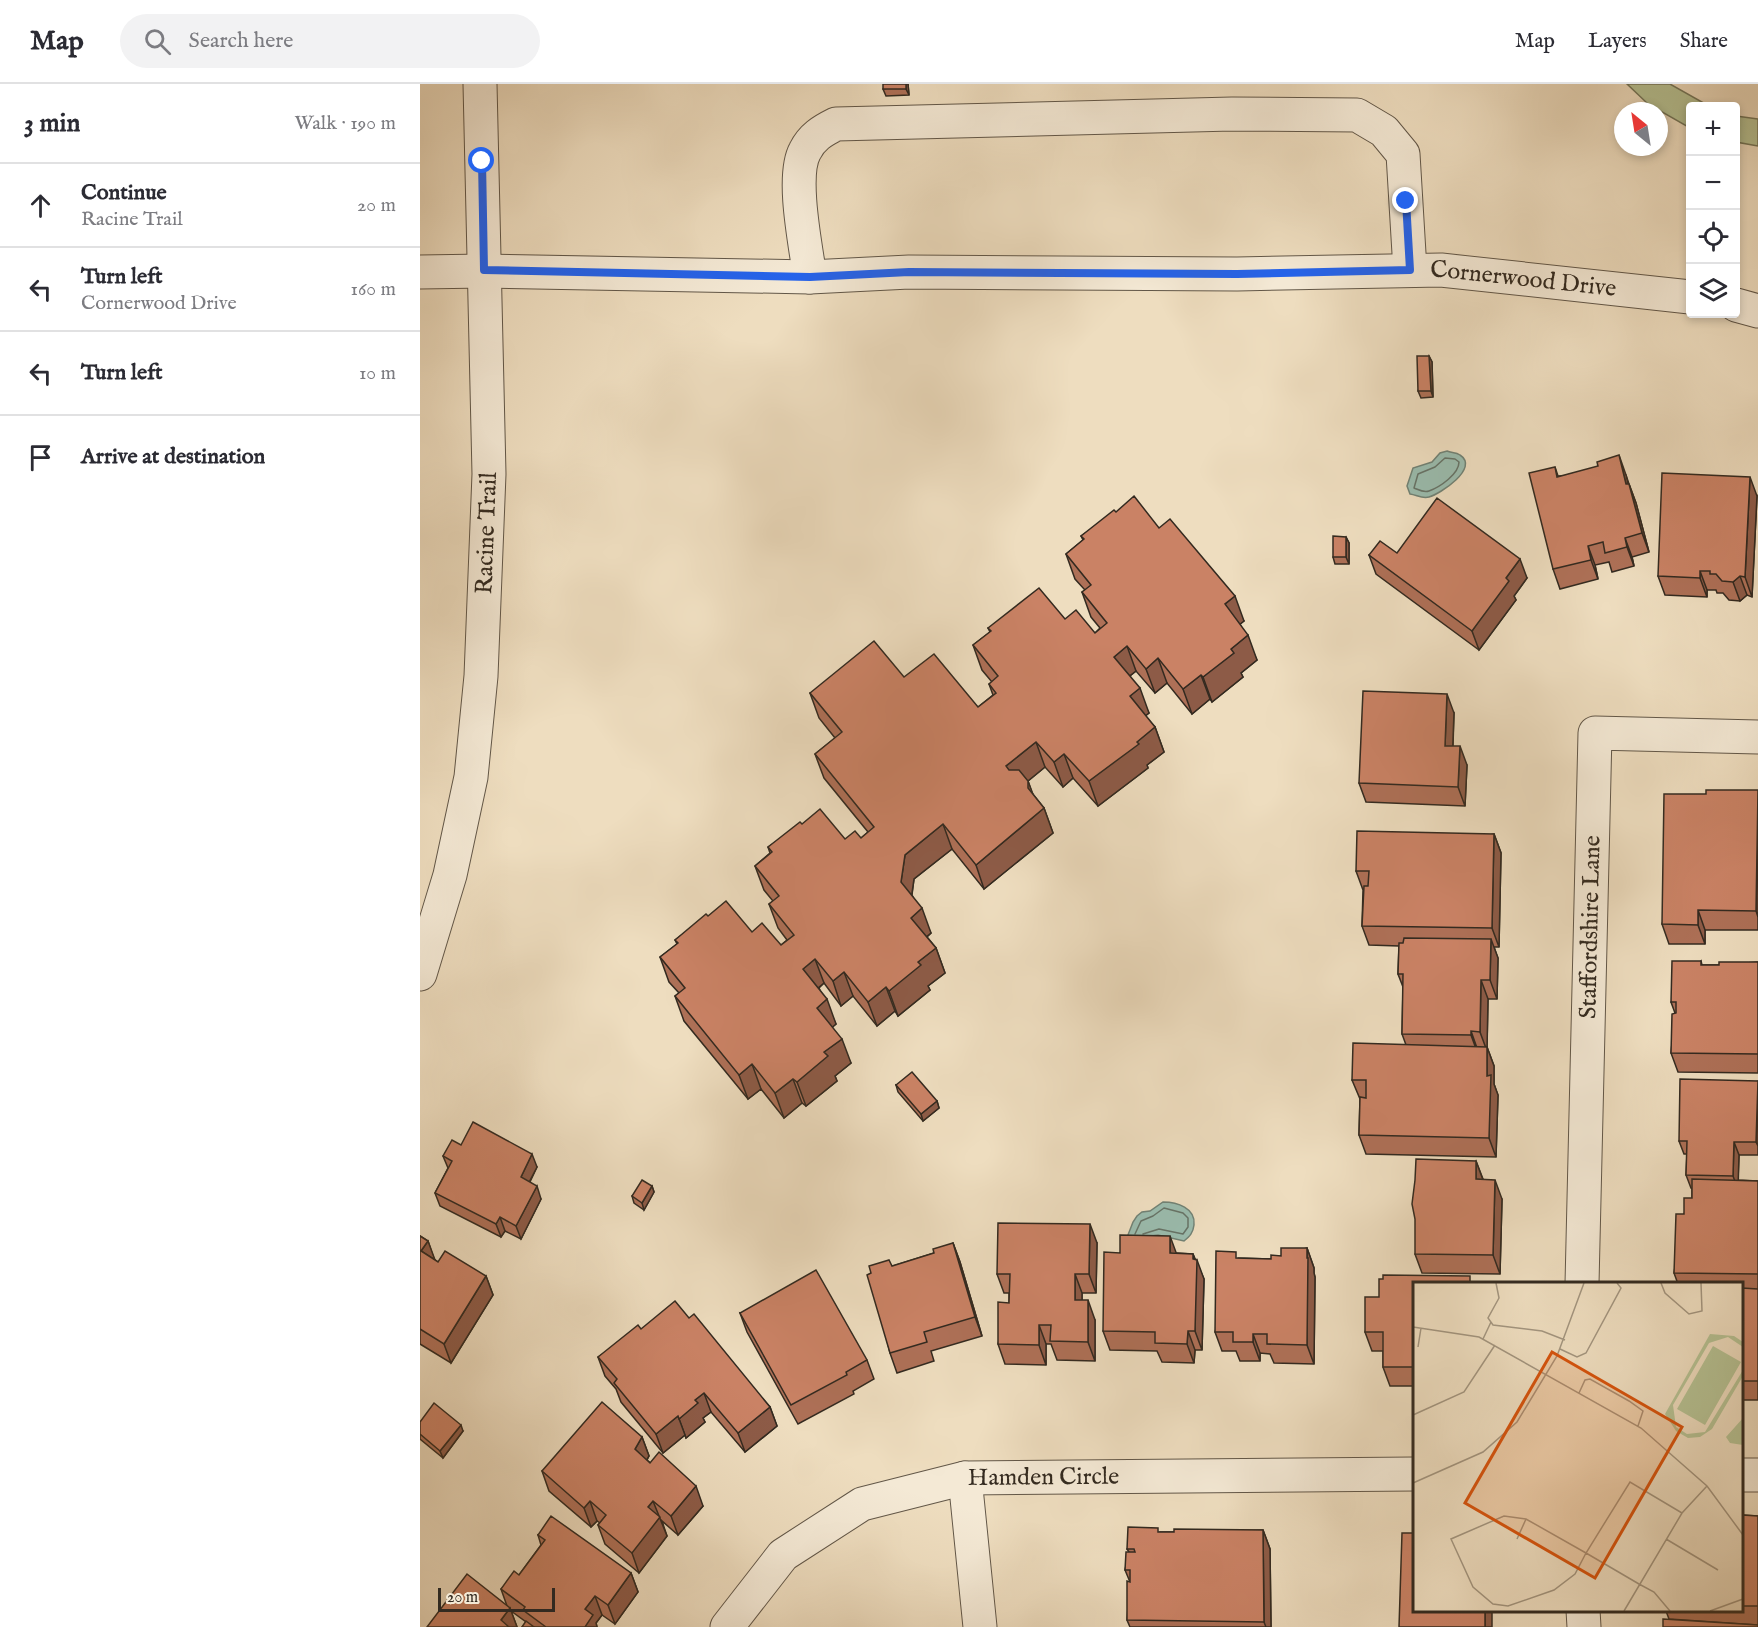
<!DOCTYPE html>
<html lang="en">
<head>
<meta charset="utf-8">
<style>
  body { margin:0; font-family:"IM FELL English",serif; background:#f2f2f3; color:#2b2b33 }
  .controls { position:absolute; right:18px; top:18px; display:grid; overflow:hidden; border-radius:6px; box-shadow:0 3px 9px #0003 }
  .controls button { width:54px; height:54px; display:grid; place-items:center; padding:0; border:0; border-bottom:2px solid #e1e1e2; background:#fff; color:#2b2b33; font:30px sans-serif }
  .compass { position:absolute; left:1194px; top:18px; width:54px; height:54px; border-radius:50%; background:#fff; box-shadow:0 3px 9px #0003; rotate:330deg }
  .scale { position:absolute; left:18px; bottom:15px; width:117px; box-sizing:border-box; padding-left:6px; border:3px solid #332a20; border-top:0; font-size:16px; line-height:21px; white-space:nowrap; color:#332a20; -webkit-text-stroke:4px #f4e9d5; paint-order:stroke }
  .stop { position:absolute; width:18px; height:18px; margin:-14px; border:4px solid #2563eb; border-radius:50%; background:#fff }
  .stop.end { background:#2563eb; border-color:#fff; box-shadow:0 2px 6px #0008 }
  .list { margin:0; padding:0; list-style:none }
  h2 { display:flex; justify-content:space-between; align-items:center; height:78px; margin:0; padding:0 24px; font-size:26px }
  h2 small { font-size:20px; font-weight:400; color:#7c7c81 }
  .list li { display:grid; grid-template-columns:39px 1fr auto; gap:18px; align-items:center; box-sizing:border-box; height:84px; padding:0 24px; border-top:2px solid #e1e1e2 }
  .list b { display:block; font-size:22px; white-space:nowrap }
  .list p { margin:0; font-size:20px; white-space:nowrap; color:#7c7c81 }
  .list em { font-size:20px; font-style:normal; color:#7c7c81 }
  .icon { flex:none; width:33px; height:33px; fill:none; stroke:currentColor; stroke-width:2; stroke-linecap:round; stroke-linejoin:round }
  .map { position:relative; flex:none; width:1338px; height:1543px; overflow:hidden }
  header { display:flex; align-items:center; gap:36px; box-sizing:border-box; height:84px; padding:0 30px; background:#fff; border-bottom:2px solid #e1e1e2 }
  header strong { font-size:28px }
  nav { display:flex; gap:33px; margin-inline-start:auto; font-size:21px }
  .search { width:420px; height:54px; background:#f2f2f3; display:flex; align-items:center; gap:15px; box-sizing:border-box; padding:0 21px; border-radius:33px; color:#7c7c81; font-size:22px }
  main { display:flex }
  aside { flex:1; background:#fff }
  .map>svg:first-child { display:block }
</style>
</head>
<body>
<header>
<strong>Map</strong>
<div class="search"><svg class="icon" aria-label="search" viewBox="0 0 24 24"><circle cx="10" cy="10" r="6"/><path d="M15 15l6 6"/></svg>Search here</div>
<nav><a>Map</a><a>Layers</a><a>Share</a></nav>
</header>
<main>
<aside>
<h2>3 min<small>Walk · 190 m</small></h2>
<ul class="list">
<li><svg class="icon" aria-label="ahead" viewBox="0 0 24 24"><path d="M12 20V5M6 11l6-6 6 6"/></svg><div><b>Continue</b><p>Racine Trail</p></div><em>20 m</em></li>
<li><svg class="icon" aria-label="left" viewBox="0 0 24 24"><path d="M17 20v-9H6M10 6l-5 5 5 5"/></svg><div><b>Turn left</b><p>Cornerwood Drive</p></div><em>160 m</em></li>
<li><svg class="icon" aria-label="left" viewBox="0 0 24 24"><path d="M17 20v-9H6M10 6l-5 5 5 5"/></svg><div><b>Turn left</b></div><em>10 m</em></li>
<li><svg class="icon" aria-label="arrive" viewBox="0 0 24 24"><path d="M6 21V4h12l-3 4 3 4H6"/></svg><div><b>Arrive at destination</b></div></li>
</ul>
</aside>
<div class="map">
<svg width="1338" height="1543" viewBox="0 0 1338 1543">
  <rect width="100%" height="100%" fill="#eeddbf"/>
  <filter id="stains"><feTurbulence type="fractalNoise" baseFrequency=".00333" numOctaves="4"/><feColorMatrix values="0 0 0 0 .2 0 0 0 0 .09 0 0 0 0 .02 0 0 0 .5 -.17"/></filter>
  <radialGradient id="worn" r=".72"><stop offset=".6" stop-color="#630" stop-opacity="0"/><stop offset="1" stop-color="#630" stop-opacity=".3"/></radialGradient>
  <g fill="#b6c294" stroke="#74765a" stroke-width="1.5">
    <path d="M1207,0H1250L1289,22H1270V44L1228,20Z"/>
    <path d="M1316,32L1338,35V62L1316,58Z"/>
  </g>
  <g fill="#9abcae" stroke="#718275" stroke-width="1.5">
    <path d="M1027,367C1031,369 1036,368 1040,371C1060,384 1020,410 1009,413C1002,415 997,411 990,410L987,402L993,384L1012,378L1020,369Z"/>
    <path d="M743,1118C757,1118 776,1124 774,1141C773,1149 770,1152 764,1157L738,1151L706,1156L713,1138L717,1132L722,1128L730,1127Z"/>
  </g>
  <g fill="none" stroke-linecap="round" stroke-linejoin="round">
    <g stroke="#667367" stroke-width="1.5">
      <path d="M1025,374L1035,375L1039,378C1039,390 1020,403 1009,407C1004,409 999,406 994,404L998,390L1015,383Z"/>
      <path d="M715,1150L721,1137L733,1132L744,1124L763,1129L768,1134V1143L763,1150L739,1145L723,1150"/>
    </g>
    <g stroke="#625748" stroke-width="35">
      <g id="minor">
        <path id="s1" d="M0,188L64,187L390,193L489,188L817,190L1021,186L1270,213"/>
        <path d="M390,193C386,164 371,92 385,67C392,53 402,47 416,40L812,30L937,31L964,47L983,70L990,186"/>
        <path d="M1316,221L1338,227"/>
        <path id="s2" d="M0,890L30,791L51,693L61,592L69,390L60,0"/>
        <path id="s3" d="M1162,1200L1175,649L1338,653"/>
        <path d="M1322,1391H1338"/>
        <path d="M545,1394L560,1543"/>
        <path d="M1163,1526L1164,1543"/>
        <path id="s4" d="M307,1543L363,1471L442,1420L545,1394L994,1390"/>
      </g>
    </g>
    <use href="#minor" stroke="#f4e9d5" stroke-width="33"/>
  </g>
  <g fill="#ae7057" stroke="#332a20" stroke-width="1.5">
    <path d="M488,0L489,11L466,12L463,5Z"/>
    <path d="M1009,272L1012,278L1013,313L1001,314L998,307Z"/>
    <path d="M1135,383L1138,392L1206,391L1209,400L1216,419L1229,468L1212,473L1214,482L1192,488L1189,478L1175,481L1178,495L1140,505L1133,485Z"/>
    <path d="M1337,412L1332,513L1327,511L1320,517L1309,516L1303,509H1297L1296,506H1287V513L1245,511L1238,492Z"/>
    <path d="M696,428L739,444L824,537L820,540L837,576L821,589L823,593L792,618L790,615L772,630L747,599L735,609L716,587L710,592L729,629L725,632L735,643L744,668L727,681L728,684L678,722L653,694L643,703L625,683L608,697L612,709L624,724L633,749L564,805L532,765L494,795L492,811L511,849L507,853L516,864L525,889L508,902L510,906L478,932L475,927L457,942L433,912L421,922L404,899L399,904L416,940L412,943L431,979L415,992L417,997L386,1022L382,1019L364,1034L341,1005L328,1015L264,937L255,912L259,909L249,898L240,873L257,860L255,856L288,832L332,848L361,861L367,856L358,844L349,820L353,817L344,806L335,782L350,769L348,763L382,740L425,755L441,754L448,748L404,694L395,670L415,654L399,634L390,609L484,593L558,623L573,611L569,600L572,598L562,586L553,561L570,548L568,544L645,535L675,549L680,544L671,533L662,508L665,506L655,495L646,470L663,456L661,452Z"/>
    <path d="M926,453L929,459V480H915L913,473Z"/>
    <path d="M977,469L1107,494L1094,512L1096,516L1059,566L956,490L949,471Z"/>
    <path d="M1034,629L1033,662L1047,681L1045,722L946,718L939,699Z"/>
    <path d="M1338,707V846H1285V860H1249L1242,840L1286,710Z"/>
    <path d="M1074,750L1081,769L1079,863H1074L1078,874L1077,915H1068L1067,963L1074,982V1000L1078,1011L1076,1073L946,1070L939,1051L940,1015L932,996L986,961L982,950L983,903L978,890L979,862L949,861L942,842L943,806L936,787Z"/>
    <path d="M1281,877L1282,881H1299L1338,878V989L1258,988L1251,969L1255,929L1251,918Z"/>
    <path d="M1338,997V1071H1319L1318,1096L1338,1097V1316H1322V1200H1258L1254,1189L1264,1130L1272,1114V1105L1271,1104L1266,1091L1267,1070H1264L1259,1057Z"/>
    <path d="M476,1001L517,1017L519,1024L503,1037L478,1008Z"/>
    <path d="M41,1061L117,1083L110,1098L121,1115L101,1155L85,1147L81,1153L20,1122L15,1109L28,1084L23,1072Z"/>
    <path d="M1056,1077L1063,1095L1082,1115L1080,1190L1002,1189L995,1170Z"/>
    <path d="M232,1102L234,1108L224,1126L214,1119L212,1112Z"/>
    <path d="M0,1152L8,1157L14,1175L18,1178L66,1192L73,1211L31,1279L0,1260Z"/>
    <path d="M533,1159L540,1178L562,1252L511,1267L514,1277L477,1289L470,1269L451,1189L514,1169Z"/>
    <path d="M677,1159L676,1209H662V1216L675,1236V1277L637,1276L631,1260H626V1281L585,1280L578,1260L589,1219V1209H584L577,1190Z"/>
    <path d="M887,1164L894,1184V1189L895,1193L894,1280L854,1279L850,1270L840,1269V1277H820L816,1267H802L795,1248L818,1174L851,1175Z"/>
    <path d="M757,1169L773,1170L784,1195L782,1266H775L774,1279L742,1278L737,1267L690,1266L683,1247Z"/>
    <path d="M994,1200V1302H970L963,1283V1267H952L945,1248L959,1213Z"/>
    <path d="M320,1229L447,1276L454,1295L433,1307L434,1310L378,1340L327,1248Z"/>
    <path d="M269,1234L350,1323L357,1342L325,1368L291,1328L283,1334L285,1338L266,1354L265,1351L243,1369L201,1318L196,1305L185,1292L178,1273L221,1245Z"/>
    <path d="M0,1338L43,1347L23,1374L0,1355Z"/>
    <path d="M222,1353L229,1372L227,1376L283,1422L258,1451L242,1437L247,1452L219,1489L185,1460L178,1441L180,1439L177,1437L171,1443L129,1407L122,1387Z"/>
    <path d="M1322,1431L1338,1432V1541L1249,1535L1246,1527H1322Z"/>
    <path d="M843,1446L850,1465L851,1543H710L707,1536L710,1498L705,1486L709,1468L707,1465L740,1448H754Z"/>
    <path d="M118,1451L211,1489L218,1508L195,1540L182,1531L176,1539L177,1543H102L106,1538L91,1527L97,1543H7L87,1522L81,1505L99,1491L121,1461Z"/>
  </g>
  <g fill="#8d5b47" stroke="#332a20" stroke-width="1.5">
    <path d="M486,0H488L489,11L486,5Z"/>
    <path d="M1009,272L1012,278L1013,313L1011,307Z"/>
    <path d="M1199,371L1206,391L1213,420L1206,400Z"/>
    <path d="M1330,393L1337,412L1332,513L1325,493Z"/>
    <path d="M1209,400L1216,419L1229,468L1222,449Z"/>
    <path d="M926,453L929,459V480L926,473Z"/>
    <path d="M1205,454L1212,473L1214,482L1207,463Z"/>
    <path d="M1168,462L1175,481L1178,495L1171,476Z"/>
    <path d="M1100,475L1107,494L1094,512L1096,516L1059,566L1052,547L1086,494Z"/>
    <path d="M1280,487L1287,506V513L1280,494Z"/>
    <path d="M1320,492L1327,511L1320,517L1313,498Z"/>
    <path d="M815,512L824,537L814,545L805,520Z"/>
    <path d="M828,551L837,576L821,589L823,593L792,618L783,593L811,565Z"/>
    <path d="M707,562L716,587L703,597L694,573Z"/>
    <path d="M738,574L747,599L735,609L726,585Z"/>
    <path d="M781,591L790,615L772,630L763,605Z"/>
    <path d="M720,604L729,629L719,637L710,612Z"/>
    <path d="M1027,610L1034,629L1032,681L1025,662Z"/>
    <path d="M735,643L744,668L727,681L728,684L678,722L669,697Z"/>
    <path d="M616,658L625,683L608,697L617,721L595,707L586,682Z"/>
    <path d="M1040,662L1047,681L1045,722L1038,703Z"/>
    <path d="M644,670L653,694L643,703L634,678Z"/>
    <path d="M1338,707V833L1336,827Z"/>
    <path d="M624,724L633,749L564,805L556,781Z"/>
    <path d="M523,740L532,765L494,795L490,823L481,798L485,771Z"/>
    <path d="M1074,750L1081,769L1079,863L1072,844Z"/>
    <path d="M502,824L511,849L500,858L491,834Z"/>
    <path d="M1278,826L1285,846V860L1278,841Z"/>
    <path d="M1071,855L1078,874L1077,915L1070,896Z"/>
    <path d="M516,864L525,889L508,902L510,906L478,932L469,907L498,878Z"/>
    <path d="M395,875L404,899L392,909L383,885Z"/>
    <path d="M424,888L433,912L421,922L413,897Z"/>
    <path d="M1061,896L1068,915L1067,967L1060,948Z"/>
    <path d="M466,903L475,927L457,942L448,918Z"/>
    <path d="M407,915L416,940L406,949L397,924Z"/>
    <path d="M1051,947L1058,967V970L1051,951Z"/>
    <path d="M422,955L431,979L415,992L417,997L386,1022L377,998L404,968Z"/>
    <path d="M1067,963L1074,982V1000L1078,1011L1076,1073L1069,1054L1067,992Z"/>
    <path d="M332,980L341,1005L328,1015L319,991Z"/>
    <path d="M373,995L382,1019L364,1034L355,1009Z"/>
    <path d="M1338,997V1062L1336,1058Z"/>
    <path d="M517,1017L519,1024L503,1037L501,1030Z"/>
    <path d="M1314,1058L1319,1071L1318,1106L1313,1092Z"/>
    <path d="M112,1070L117,1083L105,1106L101,1093Z"/>
    <path d="M1056,1077L1063,1096L1056,1095Z"/>
    <path d="M1075,1096L1082,1115L1080,1190L1073,1171Z"/>
    <path d="M117,1102L121,1115L101,1155L96,1142Z"/>
    <path d="M232,1102L234,1108L224,1126L222,1119Z"/>
    <path d="M80,1133L85,1147L81,1153L76,1140Z"/>
    <path d="M670,1140L677,1159L676,1209L669,1190Z"/>
    <path d="M750,1152L757,1171L750,1169Z"/>
    <path d="M8,1157L15,1176L1,1167Z"/>
    <path d="M533,1159L540,1178L562,1252L555,1233Z"/>
    <path d="M887,1164L894,1184V1189L895,1193L894,1280L887,1261Z"/>
    <path d="M773,1170L776,1179L777,1176L784,1195L782,1266L775,1247Z"/>
    <path d="M655,1190L662,1209V1235L655,1216Z"/>
    <path d="M66,1192L73,1211L31,1279L24,1260Z"/>
    <path d="M668,1216L675,1236V1277L668,1258Z"/>
    <path d="M619,1241L626,1260V1281L619,1261Z"/>
    <path d="M768,1247L775,1266L774,1279L767,1260Z"/>
    <path d="M833,1250L840,1269V1277L833,1258Z"/>
    <path d="M284,1309L291,1328L283,1334L285,1338L266,1354L259,1335L275,1316Z"/>
    <path d="M350,1323L357,1342L325,1368L318,1349Z"/>
    <path d="M258,1332L265,1351L243,1369L236,1350Z"/>
    <path d="M41,1341L43,1347L23,1374L20,1367Z"/>
    <path d="M222,1353L229,1372L222,1384L215,1365Z"/>
    <path d="M276,1402L283,1422L258,1451L251,1432Z"/>
    <path d="M170,1417L177,1437L171,1443L164,1424Z"/>
    <path d="M233,1417L247,1452L219,1489L212,1469L228,1423Z"/>
    <path d="M843,1446L850,1465L851,1543H846L844,1538Z"/>
    <path d="M211,1489L218,1508L195,1540L188,1521Z"/>
    <path d="M175,1512L182,1531L176,1539L177,1543H165V1525Z"/>
    <path d="M90,1524L97,1543H83L81,1536Z"/>
    <rect x="1065" y="1527" width="7" height="16"/>
  </g>
  <g fill="#ca8265" stroke="#332a20" stroke-width="1.5">
    <rect x="463" y="0" width="23" height="5"/>
    <path d="M997,272H1009L1011,307H998Z"/>
    <path d="M1199,371L1206,400H1209L1222,449L1205,454L1207,463L1185,469L1183,458L1168,462L1171,476L1133,485L1109,389L1135,383L1137,393L1178,382L1177,378Z"/>
    <path d="M1242,389L1330,393L1325,493L1320,492L1313,498L1302,497L1296,490H1290V487H1280V494L1238,492Z"/>
    <path d="M714,412L739,444L750,435L815,512L805,520L828,551L811,565L814,569L783,593L781,591L763,605L738,574L726,585L707,562L694,573L720,604L710,612L735,643L717,658L719,660L669,697L644,670L634,678L616,658L586,682L589,686H599L608,697V704L624,724L556,781L523,740L485,771L481,798L502,824L491,834L516,864L498,878L501,881L469,907L466,903L448,918L424,888L413,897L395,875L383,885L407,915L397,924L422,955L404,968L408,972L377,998L373,995L355,1009L332,980L319,991L255,912L265,904L240,873L258,859L255,856L286,830L288,832L306,817L332,848L342,839L361,861L374,851L349,820L359,812L335,782L352,768L348,763L380,738L382,740L400,725L425,755L435,747L441,754L454,743L395,670L422,648L390,609L454,557L484,593L514,570L558,623L576,609L569,600L578,592L553,561L571,547L568,544L619,504L645,535L656,526L675,549L687,539L662,508L671,501L646,470L664,455L661,452L694,426L696,428Z"/>
    <path d="M1017,414L1100,475L1086,494L1089,497L1052,547L949,471L960,457L977,469Z"/>
    <path d="M913,452L926,453V473H913Z"/>
    <path d="M943,607L1027,610L1025,662H1040L1038,703L939,699Z"/>
    <path d="M1286,706H1338L1336,827L1278,826V841L1242,840L1244,710H1286Z"/>
    <path d="M937,747L1074,750L1072,844L942,842L944,802H948L949,787H936Z"/>
    <path d="M984,854L1071,855L1070,896H1061L1060,948L1051,947V951L982,950L983,890H978L979,859H983Z"/>
    <path d="M1252,877H1281V881H1299V878H1338V970L1251,969L1252,930L1256,929V918H1251Z"/>
    <path d="M933,959L1067,963V992L1071,991L1069,1054L939,1051L940,1013L946,1014V996H932Z"/>
    <path d="M492,988L517,1017L501,1030L476,1001Z"/>
    <path d="M1260,995L1338,997L1336,1058H1314L1313,1092L1266,1091L1267,1057H1259Z"/>
    <path d="M53,1038L112,1070L101,1093L117,1102L96,1142L80,1133L76,1140L15,1109L32,1077L23,1072L32,1056L41,1061Z"/>
    <path d="M996,1075L1056,1077V1095L1075,1096L1073,1171L995,1170V1135L992,1120L995,1096Z"/>
    <path d="M1272,1095L1338,1097V1190L1254,1189L1256,1130H1264V1114H1272Z"/>
    <path d="M222,1096L232,1102L222,1119L212,1112Z"/>
    <path d="M578,1139L670,1140L669,1190H655V1216H668V1258L630,1257L631,1241H619V1261L578,1260V1218L589,1219L590,1190H577Z"/>
    <path d="M700,1151L750,1152V1169L773,1170V1175L777,1176L775,1247H768L767,1260L735,1259V1248L683,1247L684,1168L700,1169Z"/>
    <path d="M0,1152L8,1157L1,1167L18,1178L25,1167L66,1192L24,1260L0,1245Z"/>
    <path d="M533,1159L555,1233L504,1248L507,1258L470,1269L447,1191L451,1189L449,1182L469,1176L472,1182L514,1169L513,1165Z"/>
    <path d="M861,1164H887V1174H888L887,1261L847,1260V1250H833V1258H813V1248H795L796,1167L816,1168V1174L851,1175V1171L861,1172Z"/>
    <path d="M396,1186L447,1276L426,1288L427,1291L371,1321L320,1229Z"/>
    <path d="M963,1191L1050,1192V1200H994V1283H963V1248H945V1213H959V1195H963Z"/>
    <path d="M1322,1204L1338,1205V1297H1322Z"/>
    <path d="M255,1217L269,1234L274,1230L350,1323L318,1349L284,1309L275,1316L278,1319L259,1335L258,1332L236,1350L194,1299L197,1295L178,1273L218,1241L221,1245Z"/>
    <path d="M182,1318L222,1353L215,1365L230,1379L239,1368L276,1402L251,1432L233,1417L228,1423L240,1433L212,1469L178,1441L186,1431L170,1417L164,1424L122,1387Z"/>
    <path d="M14,1319L41,1341L20,1367L0,1350V1338Z"/>
    <path d="M1322,1431L1338,1432V1522H1322Z"/>
    <path d="M131,1432L211,1489L188,1521L175,1512L165,1525L173,1531L165,1543H126L103,1526L105,1523L81,1505L94,1487L99,1491L125,1456L118,1451Z"/>
    <path d="M708,1443L738,1444V1448H754V1445L843,1446L844,1538L707,1536V1497L710,1498V1486H705L706,1468H715L714,1465H707Z"/>
    <path d="M982,1449H994V1527H1065V1543H979Z"/>
    <path d="M47,1490L90,1524L81,1536L89,1543H7Z"/>
    <path d="M1243,1535L1338,1541V1543H1243Z"/>
    <path d="M106,1537L114,1543H102Z"/>
  </g>
  <g fill="none" stroke-linecap="round" stroke-linejoin="round">
    <path stroke="#2563eb" stroke-width="8" d="M62,77L64,186L390,193L489,188L817,190L990,186L986,117"/>
  </g>
  <g text-anchor="middle" dominant-baseline="central" stroke-width="5" stroke-linejoin="round" paint-order="stroke">
    <g font-size="24" fill="#332a20" stroke="#f4e9d5">
      <text stroke="none"><textPath href="#s1" startOffset="1104">Cornerwood Drive</textPath></text>
      <text stroke="none"><textPath href="#s2" startOffset="448">Racine Trail</textPath></text>
      <text stroke="none"><textPath href="#s3" startOffset="357">Staffordshire Lane</textPath></text>
      <text stroke="none"><textPath href="#s4" startOffset="370">Hamden Circle</textPath></text>
    </g>
  </g>
  <g transform="translate(993 1198)">
    <rect width="330" height="330" fill="#eeddbf"/>
    <path d="M297,52L321,54L330,60V65L315,55L296,61L260,123L263,145L274,152L292,150L330,88V94L299,147L287,155L275,156L263,149L252,132ZM300,64L328,80L292,143L264,127ZM330,136V163L317,161L313,155Z" fill="#b6c294"/>
    <path fill="none" stroke="#a3957f" stroke-width="1.5" d="M83,1L86,16L75,36L80,43L129,49L152,58M248,1L252,11L276,32L289,29L288,1M0,45L66,55L228,146L294,204L330,253M70,57L78,40M5,65L8,46M147,67L164,75L173,71L208,6L204,1M166,111L172,98L177,97L216,119L230,129L225,144M0,133L51,110L82,63M0,201L70,170L104,140L144,74L171,1M104,257L113,237M253,257L305,288M211,329L269,231L294,204M257,329L241,310L226,302L173,271L113,237L91,234L38,257L60,305L80,322L95,324L141,308L162,292L173,271L217,200L269,231M297,329L330,317"/>
    <path fill="#d6540e" fill-opacity="0.15" stroke="#d6540e" stroke-width="3" d="M139,70L269,145L182,296L52,221Z"/>
    <rect width="330" height="330" fill="none" stroke="#332a20" stroke-width="3"/>
  </g>
  <rect width="100%" height="100%" filter="url(#stains)"/>
  <rect width="100%" height="100%" fill="url(#worn)"/>
</svg>
<div class="controls">
<button>+</button>
<button>−</button>
<button><svg class="icon" aria-label="locate" viewBox="0 0 24 24"><circle cx="12" cy="12" r="6"/><path d="M12 2v4M12 18v4M2 12h4M18 12h4"/></svg></button>
<button><svg class="icon" aria-label="layers" viewBox="0 0 24 24"><path d="M12 4l9 5-9 5-9-5zM3 14l9 5 9-5"/></svg></button>
</div>
<svg class="compass" viewBox="-18 -18 36 36"><path d="M0-13l5 13h-10z" fill="#e53935"/><path d="M0 13l5-13h-10z" fill="#7c7c81"/></svg>
<div class="scale">20 m</div>
<div class="stop" style="left:62px;top:77px"></div>
<div class="stop end" style="left:986px;top:117px"></div>
</div>
</main>
</body>
</html>
